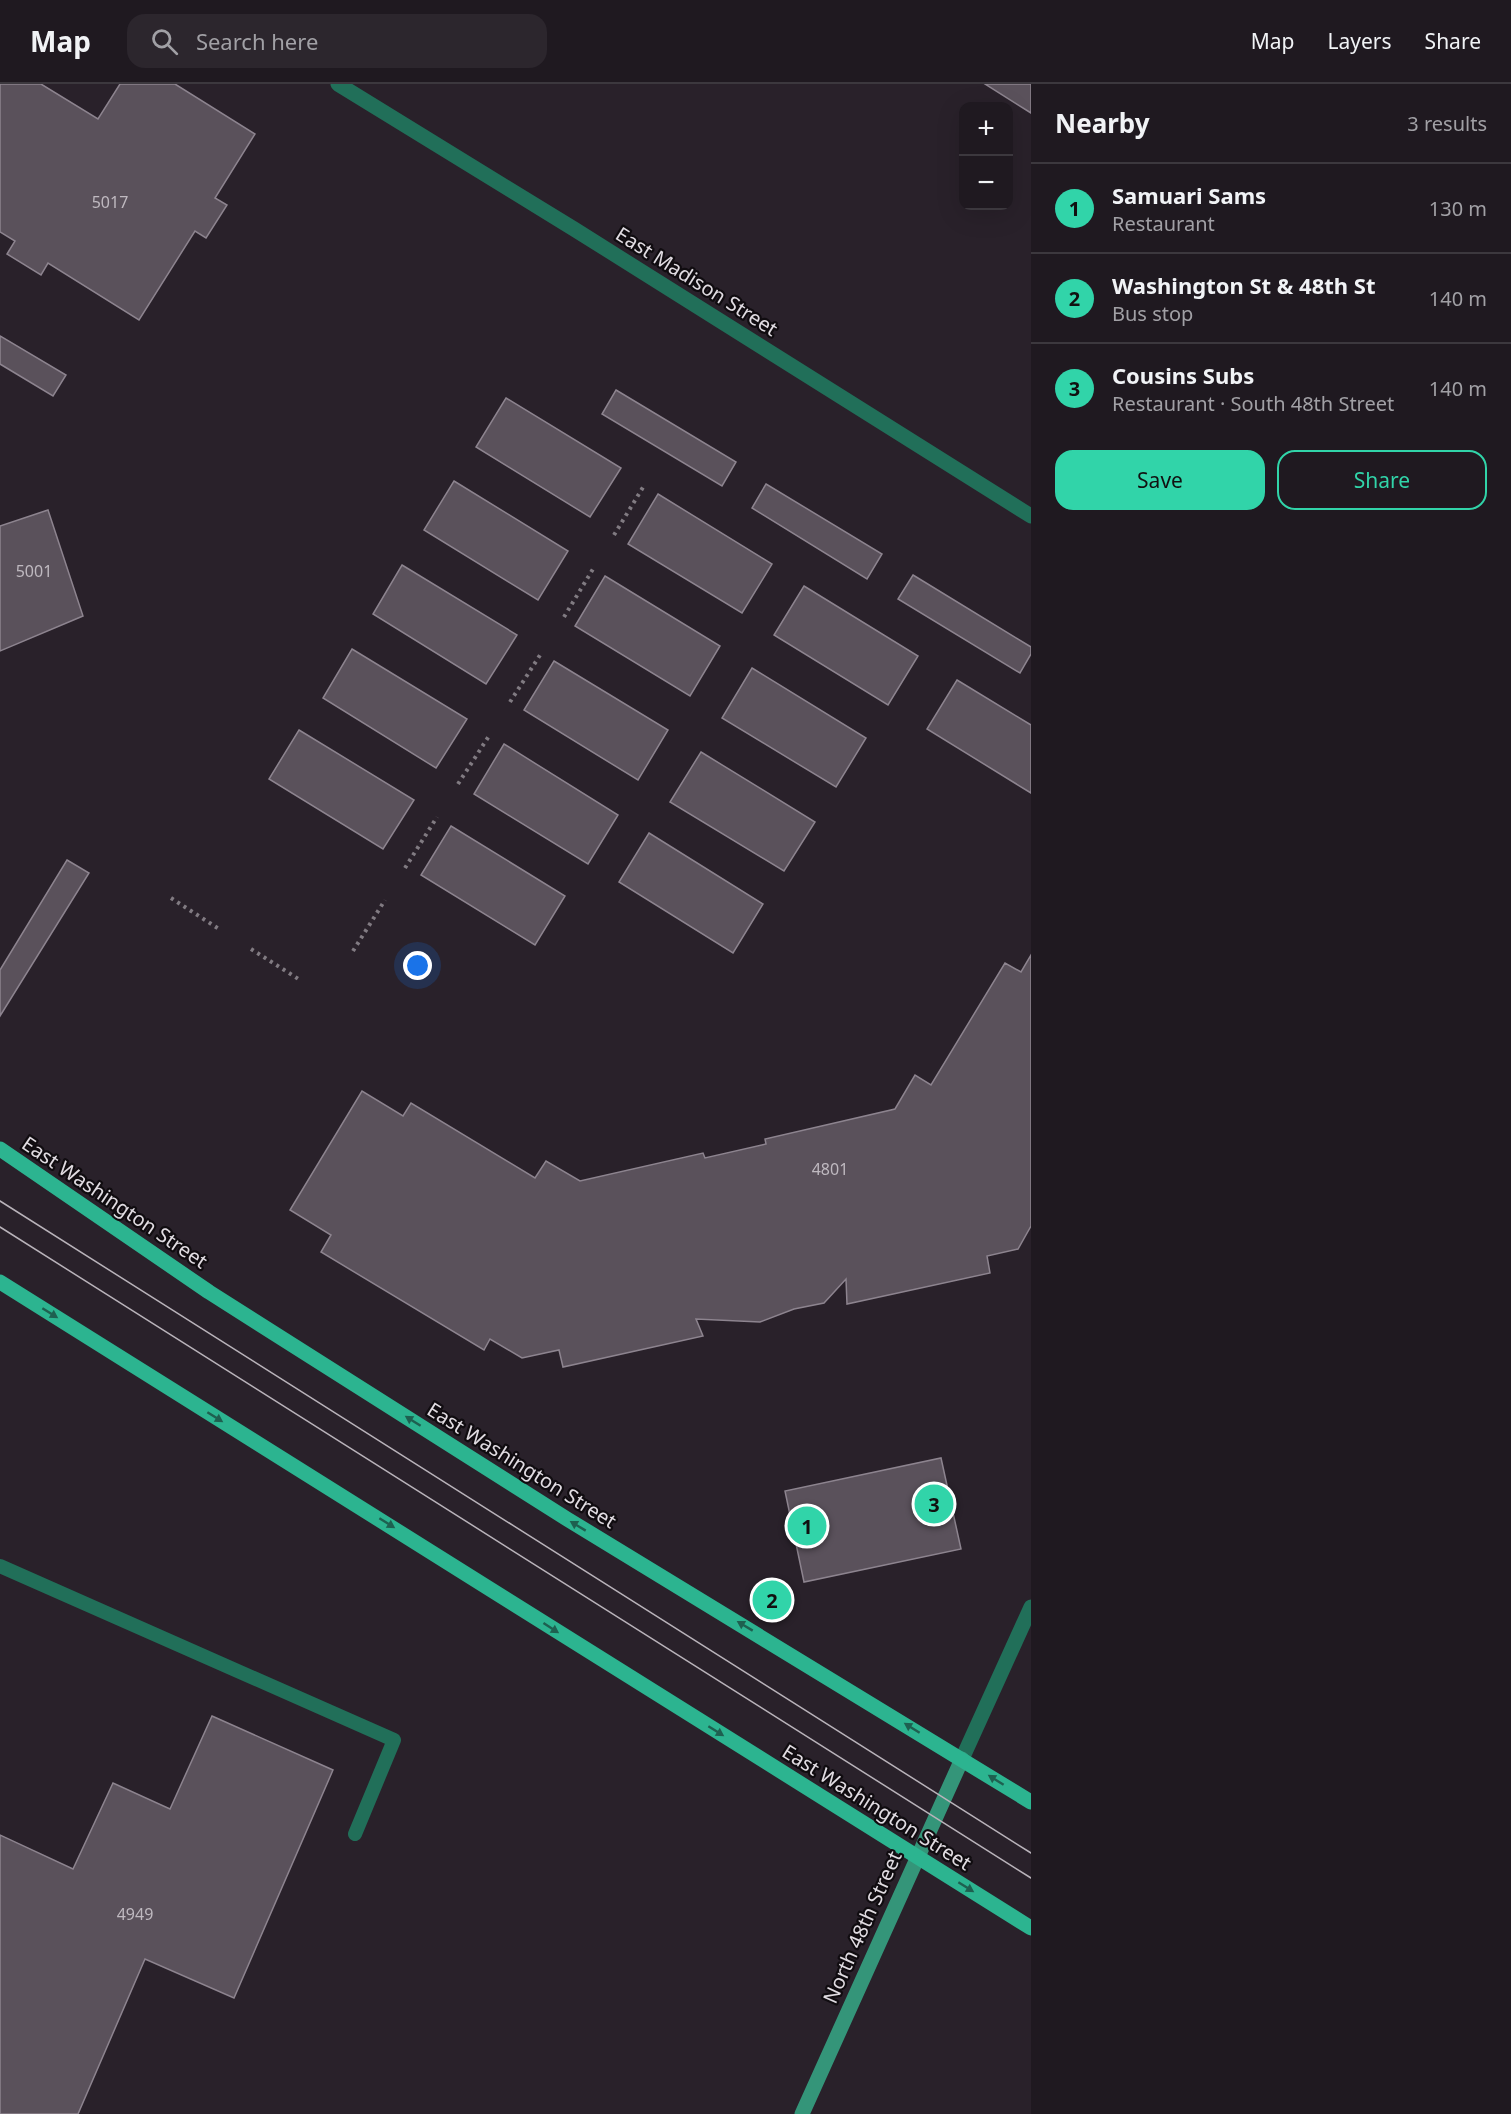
<!DOCTYPE html>
<html lang="en">
<head>
<meta charset="utf-8">
<style>
  body { margin:0; font-family:"Noto Sans",sans-serif; background:#2c262d; color:#f1f3f6 }
  .controls { position:absolute; right:18px; top:18px; display:grid; overflow:hidden; border-radius:12px; box-shadow:0 6px 24px #0002 }
  .controls button { width:54px; height:54px; display:grid; place-items:center; padding:0; border:0; border-bottom:2px solid #3c383e; background:#1f1920; color:#f1f3f6; font:30px sans-serif }
  .you { position:absolute; left:418px; top:882px; width:21px; height:21px; margin:-15px; border:4px solid #fff; border-radius:50%; background:#1a73e8; box-shadow:0 0 0 9px #1a73e833 }
  .badge { display:grid; place-items:center; width:39px; height:39px; border-radius:50%; background:#31d4a9; color:#111; font-size:20px; font-weight:700 }
  .pin { position:absolute; translate:-50% -50%; border:3px solid #fff; box-shadow:0 2px 6px #0006 }
  .list { margin:0; padding:0; list-style:none }
  h2 { display:flex; justify-content:space-between; align-items:center; height:78px; margin:0; padding:0 24px; font-size:26px }
  h2 small { font-size:20px; font-weight:400; color:#a1a0a5 }
  .list li { display:grid; grid-template-columns:39px 1fr auto; gap:18px; align-items:center; box-sizing:border-box; height:90px; padding:0 24px; border-top:2px solid #3c383e }
  .list b { display:block; font-size:22px; white-space:nowrap }
  .list p { margin:0; font-size:20px; white-space:nowrap; color:#a1a0a5 }
  .list em { font-size:20px; font-style:normal; color:#a1a0a5 }
  .actions { display:flex; gap:12px; padding:18px 24px }
  .actions a { flex:1; padding:14px 0; border:2px solid #31d4a9; border-radius:18px; text-align:center; font-size:21px; color:#31d4a9 }
  .actions .main { background:#31d4a9; color:#111 }
  .icon { flex:none; width:33px; height:33px; fill:none; stroke:currentColor; stroke-width:2; stroke-linecap:round; stroke-linejoin:round }
  .map { position:relative; flex:none; width:1031px; height:2030px; overflow:hidden }
  header { display:flex; align-items:center; gap:36px; box-sizing:border-box; height:84px; padding:0 30px; background:#1f1920; border-bottom:2px solid #3c383e }
  header strong { font-size:28px }
  nav { display:flex; gap:33px; margin-inline-start:auto; font-size:21px }
  .search { width:420px; height:54px; background:#2c262d; display:flex; align-items:center; gap:15px; box-sizing:border-box; padding:0 21px; border-radius:18px; color:#a1a0a5; font-size:22px }
  main { display:flex }
  aside { flex:1; background:#1f1920 }
  .map>svg:first-child { display:block }
</style>
</head>
<body>
<header>
<strong>Map</strong>
<div class="search"><svg class="icon" aria-label="search" viewBox="0 0 24 24"><circle cx="10" cy="10" r="6"/><path d="M15 15l6 6"/></svg>Search here</div>
<nav><a>Map</a><a>Layers</a><a>Share</a></nav>
</header>
<main>
<div class="map">
<svg width="1031" height="2030" viewBox="0 0 1031 2030">
  <rect width="100%" height="100%" fill="#29212a"/>
  <g fill="#5a515b" stroke="#8d848f" stroke-width="1.5">
    <path d="M0,0H41L98,35L120,0H175L255,50L215,114L227,121L206,154L195,147L139,236L48,179L41,191L7,170L15,157L0,148Z"/>
    <path d="M985,0H1031V29Z"/>
    <path d="M0,252L66,291L53,312L0,280Z"/>
    <path d="M616,306L736,378L722,402L602,330Z"/>
    <path d="M506,314L621,384L590,433L476,363Z"/>
    <path d="M454,397L568,467L538,516L424,446Z"/>
    <path d="M766,400L882,470L867,495L752,424Z"/>
    <path d="M658,410L772,480L742,529L628,460Z"/>
    <path d="M48,426L83,532L0,567V442Z"/>
    <path d="M402,481L517,551L486,600L373,530Z"/>
    <path d="M913,491L1031,563V570L1020,589L898,515Z"/>
    <path d="M605,492L720,562L690,612L575,542Z"/>
    <path d="M804,502L918,572L888,621L774,551Z"/>
    <path d="M352,565L467,635L436,684L323,614Z"/>
    <path d="M554,577L668,646L638,696L524,626Z"/>
    <path d="M752,584L866,654L836,703L722,634Z"/>
    <path d="M957,596L1031,641V709L927,645Z"/>
    <path d="M299,646L414,716L383,765L269,695Z"/>
    <path d="M504,660L618,731L588,780L474,710Z"/>
    <path d="M701,668L815,738L784,787L670,718Z"/>
    <path d="M451,742L565,812L535,861L421,791Z"/>
    <path d="M649,749L763,820L733,869L619,798Z"/>
    <path d="M67,776L89,789L0,932V886Z"/>
    <path d="M1031,871V1142L1018,1165L987,1172L990,1189L847,1220L846,1195L824,1219L794,1225L760,1238L696,1235L703,1252L563,1283L559,1266L522,1274L490,1255L484,1266L321,1168L331,1151L290,1126L362,1007L403,1032L411,1019L535,1094L546,1077L580,1097L703,1069L705,1074L766,1060L765,1055L895,1025L915,991L931,1001L1005,879L1021,888Z"/>
    <path d="M941,1374L961,1465L804,1498L785,1407Z"/>
    <path d="M772,1512L790,1523L785,1529L768,1519Z"/>
    <path d="M212,1632L333,1686L234,1914L145,1875L78,2030H0V1751L73,1785L113,1699L170,1725Z"/>
  </g>
  <g fill="none" stroke-linecap="round" stroke-linejoin="round">
    <g stroke="#817b82" stroke-width="4" stroke-dasharray="3 4.5" stroke-linecap="butt">
      <path d="M614,451L645,400"/>
      <path d="M564,533L593,485"/>
      <path d="M510,618L542,568"/>
      <path d="M458,700L489,652"/>
      <path d="M405,784L437,733"/>
      <path d="M171,814L219,845"/>
      <path d="M251,865L300,896"/>
      <path d="M353,867L385,816"/>
    </g>
    <path stroke="#216f59" stroke-width="14" d="M0,1482L394,1656L355,1750"/>
    <g stroke="#216f59" stroke-width="15">
      <path d="M338,0L574,145L1031,432"/>
      <path d="M962,1675L1031,1523"/>
    </g>
    <path stroke="#349579" stroke-width="15" d="M802,2030L962,1675"/>
    <g stroke="#2cb490" stroke-width="15">
      <path d="M0,1065L209,1208L567,1435L1031,1718"/>
      <path d="M0,1198L1031,1844"/>
    </g>
    <g stroke="#b9b3ba" stroke-width="1.5">
      <path d="M0,1117L1031,1769"/>
      <path d="M0,1143L1031,1794"/>
    </g>
  </g>
  <defs><path id="oneway-solid" d="M-6-.8H1V-3.2L6.5 0L1 3.2V.8H-6Z" transform="scale(1.5)"/></defs>
  <g fill="#1e6050">
    <use href="#oneway-solid" transform="translate(50 1229) rotate(32)"/>
    <use href="#oneway-solid" transform="translate(215 1333) rotate(32)"/>
    <use href="#oneway-solid" transform="translate(413 1337) rotate(-148)"/>
    <use href="#oneway-solid" transform="translate(387 1439) rotate(32)"/>
    <use href="#oneway-solid" transform="translate(578 1442) rotate(-149)"/>
    <use href="#oneway-solid" transform="translate(745 1542) rotate(-149)"/>
    <use href="#oneway-solid" transform="translate(551 1544) rotate(33)"/>
    <use href="#oneway-solid" transform="translate(912 1644) rotate(-148)"/>
    <use href="#oneway-solid" transform="translate(716 1647) rotate(32)"/>
    <use href="#oneway-solid" transform="translate(996 1696) rotate(-148)"/>
    <use href="#oneway-solid" transform="translate(966 1803) rotate(32)"/>
  </g>
  <g text-anchor="middle" dominant-baseline="central" stroke-width="4.5" stroke-linejoin="round" paint-order="stroke">
    <g font-size="16" fill="#bfb9c0">
      <text x="110" y="118">5017</text>
      <text x="34" y="487">5001</text>
      <text x="830" y="1085">4801</text>
      <text x="135" y="1830">4949</text>
    </g>
    <g font-size="20" fill="#e1dce2" stroke="#100c10">
      <text transform="translate(697 197) rotate(32)">East Madison Street</text>
      <text transform="translate(115 1118) rotate(34)">East Washington Street</text>
      <text transform="translate(522 1381) rotate(32)">East Washington Street</text>
      <text transform="translate(877 1723) rotate(32)">East Washington Street</text>
      <text transform="translate(862 1843) rotate(-66)">North 48th Street</text>
    </g>
  </g>
</svg>
<div class="controls">
<button>+</button>
<button>−</button>
</div>
<div class="you"></div>
<div class="pin badge" style="left:807px;top:1442px">1</div>
<div class="pin badge" style="left:772px;top:1516px">2</div>
<div class="pin badge" style="left:934px;top:1420px">3</div>
</div>
<aside>
<h2>Nearby<small>3 results</small></h2>
<ul class="list">
<li><span class="badge">1</span><div><b>Samuari Sams</b><p>Restaurant</p></div><em>130 m</em></li>
<li><span class="badge">2</span><div><b>Washington St &amp; 48th St</b><p>Bus stop</p></div><em>140 m</em></li>
<li><span class="badge">3</span><div><b>Cousins Subs</b><p>Restaurant · South 48th Street</p></div><em>140 m</em></li>
</ul>
<div class="actions"><a class="main">Save</a><a>Share</a></div>
</aside>
</main>
</body>
</html>
